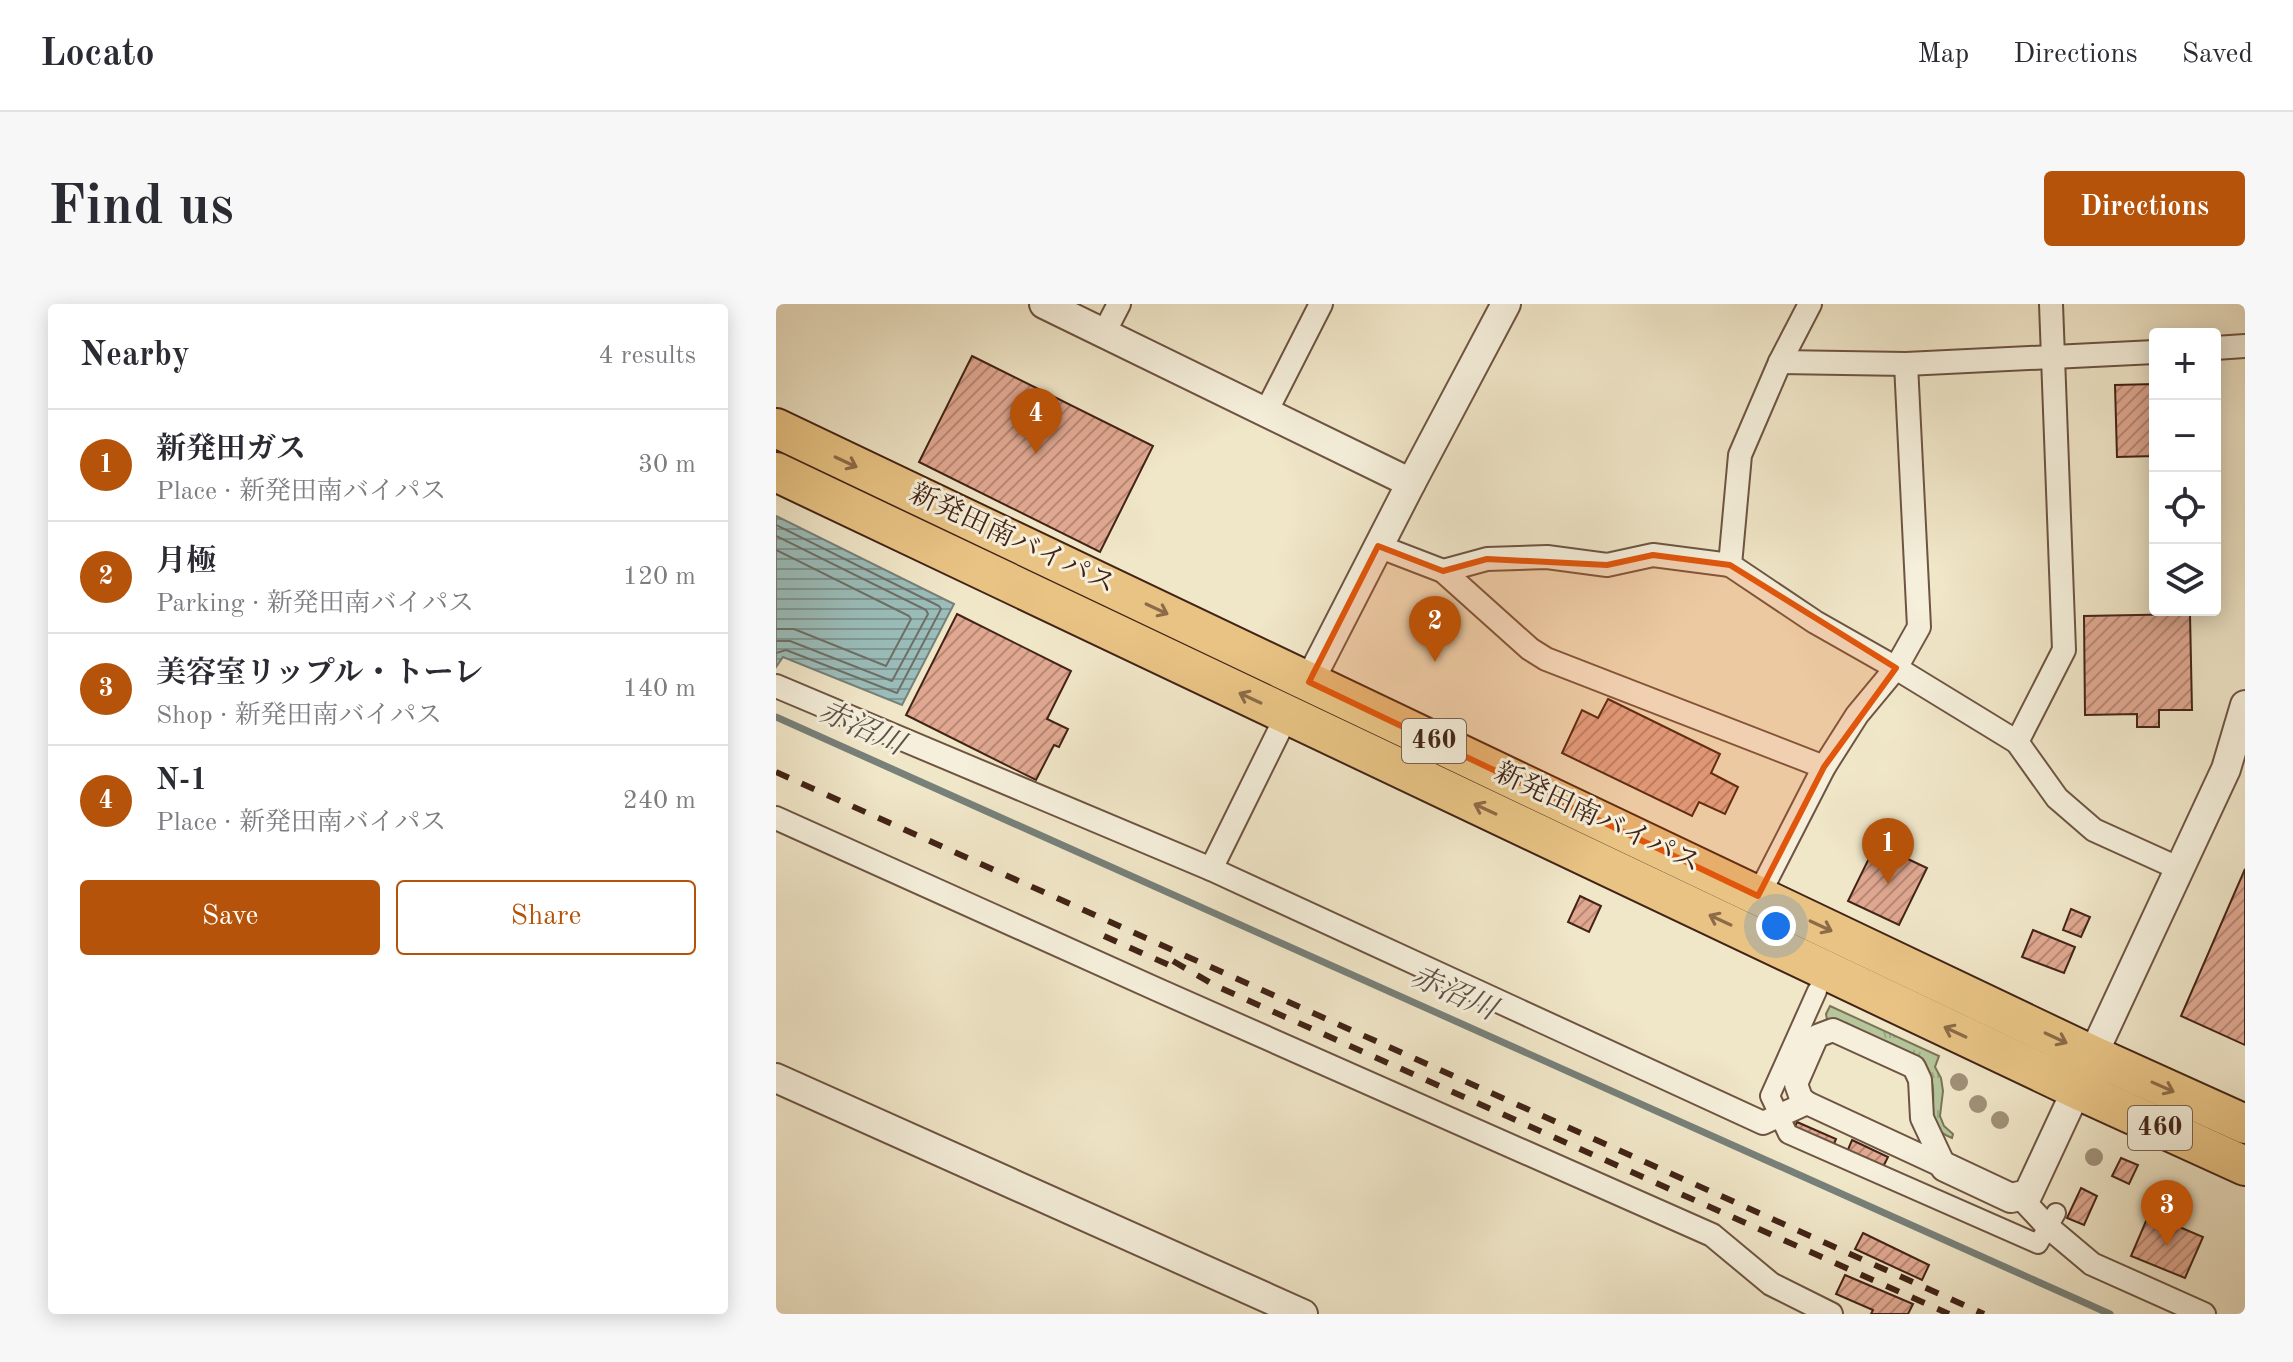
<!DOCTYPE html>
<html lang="en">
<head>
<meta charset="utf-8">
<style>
  body { margin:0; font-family:"Old Standard TT","Noto Serif JP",serif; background:#f7f7f7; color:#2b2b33 }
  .controls { position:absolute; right:24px; top:24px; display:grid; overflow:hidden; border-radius:8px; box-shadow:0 4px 20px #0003 }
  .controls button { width:72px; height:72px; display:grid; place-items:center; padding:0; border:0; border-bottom:2px solid #e1e1e2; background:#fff; color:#2b2b33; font:40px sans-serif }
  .you { position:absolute; left:1000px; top:622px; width:28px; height:28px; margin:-20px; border:6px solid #fff; border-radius:50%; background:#1a73e8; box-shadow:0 0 0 12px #1a73e833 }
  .badge { display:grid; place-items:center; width:52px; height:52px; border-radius:50%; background:#b45309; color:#fff; font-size:26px; font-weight:700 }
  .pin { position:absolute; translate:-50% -66px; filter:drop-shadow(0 2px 4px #0008) }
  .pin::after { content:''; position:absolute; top:42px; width:28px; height:24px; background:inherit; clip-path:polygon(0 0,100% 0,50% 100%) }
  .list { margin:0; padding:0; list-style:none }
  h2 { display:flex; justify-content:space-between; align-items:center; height:104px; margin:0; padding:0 32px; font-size:34px }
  h2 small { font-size:26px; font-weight:400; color:#7c7c81 }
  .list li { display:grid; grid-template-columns:52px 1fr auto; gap:24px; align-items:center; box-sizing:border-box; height:112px; padding:0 32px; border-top:2px solid #e1e1e2 }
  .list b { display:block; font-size:30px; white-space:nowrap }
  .list p { margin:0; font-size:26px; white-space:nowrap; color:#7c7c81 }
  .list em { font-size:26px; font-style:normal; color:#7c7c81 }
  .actions { display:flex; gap:16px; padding:24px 32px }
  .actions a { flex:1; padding:18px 0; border:2px solid #b45309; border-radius:8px; text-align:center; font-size:28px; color:#b45309 }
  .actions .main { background:#b45309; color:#fff }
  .icon { flex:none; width:44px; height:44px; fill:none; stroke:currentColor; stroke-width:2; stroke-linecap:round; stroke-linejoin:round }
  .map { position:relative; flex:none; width:1469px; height:1010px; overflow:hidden; border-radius:8px }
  header { display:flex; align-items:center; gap:48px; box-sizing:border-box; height:112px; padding:0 40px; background:#fff; border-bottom:2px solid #e1e1e2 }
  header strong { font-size:38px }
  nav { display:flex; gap:44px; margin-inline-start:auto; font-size:28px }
  .intro { display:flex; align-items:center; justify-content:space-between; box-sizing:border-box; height:192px; padding:0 48px }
  h1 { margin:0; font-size:56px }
  .button { padding:20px 36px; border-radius:8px; background:#b45309; color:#fff; font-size:28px; font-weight:700 }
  main { display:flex; gap:48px; padding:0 48px }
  aside { flex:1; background:#fff; border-radius:8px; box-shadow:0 4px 20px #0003 }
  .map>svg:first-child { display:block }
</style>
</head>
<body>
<header>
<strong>Locato</strong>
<nav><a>Map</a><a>Directions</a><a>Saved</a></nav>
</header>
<div class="intro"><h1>Find us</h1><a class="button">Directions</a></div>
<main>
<aside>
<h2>Nearby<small>4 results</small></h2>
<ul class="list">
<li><span class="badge">1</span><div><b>新発田ガス</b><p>Place · 新発田南バイパス</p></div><em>30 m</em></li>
<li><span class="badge">2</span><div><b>月極</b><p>Parking · 新発田南バイパス</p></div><em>120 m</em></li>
<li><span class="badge">3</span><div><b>美容室リップル・トーレ</b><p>Shop · 新発田南バイパス</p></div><em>140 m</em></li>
<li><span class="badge">4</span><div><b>N-1</b><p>Place · 新発田南バイパス</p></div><em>240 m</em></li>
</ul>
<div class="actions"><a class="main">Save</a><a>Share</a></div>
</aside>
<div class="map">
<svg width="1469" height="1010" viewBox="0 0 1469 1010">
  <defs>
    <pattern id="grass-tufts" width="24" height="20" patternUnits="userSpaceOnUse" patternTransform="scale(2)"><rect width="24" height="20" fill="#b4c69a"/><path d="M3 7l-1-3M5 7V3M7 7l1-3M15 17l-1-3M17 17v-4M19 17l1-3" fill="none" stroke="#9caa84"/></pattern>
    <pattern id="water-rules" width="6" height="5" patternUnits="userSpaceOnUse" patternTransform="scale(2)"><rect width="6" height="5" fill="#9bbebb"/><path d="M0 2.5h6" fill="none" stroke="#809a97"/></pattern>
    <pattern id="building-hatch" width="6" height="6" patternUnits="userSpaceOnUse" patternTransform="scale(2)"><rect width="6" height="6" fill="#e0a891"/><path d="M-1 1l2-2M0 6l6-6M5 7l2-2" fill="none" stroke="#b78875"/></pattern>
  </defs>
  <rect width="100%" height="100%" fill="#f0e6c8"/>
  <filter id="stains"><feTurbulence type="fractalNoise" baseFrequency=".0025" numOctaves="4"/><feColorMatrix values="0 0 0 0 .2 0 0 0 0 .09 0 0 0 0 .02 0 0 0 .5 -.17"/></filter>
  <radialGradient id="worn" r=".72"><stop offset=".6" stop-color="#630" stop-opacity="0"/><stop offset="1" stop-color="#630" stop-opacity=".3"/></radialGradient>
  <path fill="url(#grass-tufts)" stroke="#7b7458" stroke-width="2" d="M1054,702L1163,752L1159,763L1165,774L1167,787L1164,812L1168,822L1177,830L1176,834C1149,824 1159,807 1157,785C1156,772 1148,761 1139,752L1070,719L1051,716L1050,710Z"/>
  <path fill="url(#water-rules)" stroke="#778079" stroke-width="2" d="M0,212L178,300L126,401L7,353L0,363Z"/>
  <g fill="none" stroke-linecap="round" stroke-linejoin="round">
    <g stroke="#6e7068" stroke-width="2">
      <path d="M0,221L163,302L165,305L121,389L10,346L0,349"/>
      <path d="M0,232L150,306L152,310L116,377L14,337H0"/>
      <path d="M0,246L133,312L135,315L110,362L18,325H0"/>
    </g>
    <path stroke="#778079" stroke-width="7" d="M0,413L1334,1010"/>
  </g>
  <g fill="url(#building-hatch)" stroke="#422316" stroke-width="2">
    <path d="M196,52L377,142L324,248L143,158Z"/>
    <path d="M1379,80V152L1341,153L1339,81Z"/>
    <path d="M181,310L295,367L271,415L292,425L283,443L278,441L260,476L130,411Z"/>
    <path d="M1414,310L1416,406H1383V423H1361V410L1309,411L1308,312Z"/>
    <path d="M832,395L944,450L935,469L962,483L949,510L923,498L916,512L786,449L806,406L822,414Z"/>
    <path d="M1100,540L1151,564L1123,621L1072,597Z"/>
    <path d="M1469,565V741L1405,712Z"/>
    <path d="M804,592L825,602L813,628L792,618Z"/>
    <path d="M1295,605L1314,613L1305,633L1287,626Z"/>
    <path d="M1257,626L1299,643L1288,669L1246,653Z"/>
    <path d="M1021,818L1060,835L1056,845L1017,827Z"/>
    <path d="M1076,836L1112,853L1107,863L1071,848Z"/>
    <path d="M1345,854L1362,861L1353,880L1336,872Z"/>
    <path d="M1305,884L1321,892L1308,921L1291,914Z"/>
    <path d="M1373,910L1427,933L1409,974L1355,952Z"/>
    <path d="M1087,929L1153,961L1146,976L1079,945Z"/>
    <path d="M1069,971L1137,1000L1132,1010H1095L1097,1006L1060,990Z"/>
  </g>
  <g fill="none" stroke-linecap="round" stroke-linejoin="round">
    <g stroke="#6e5442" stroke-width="22">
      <path id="pedestrian" d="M1041,687L994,792L1012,830L1262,940L1280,909"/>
    </g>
    <g stroke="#6e5442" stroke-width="26">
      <g id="minor">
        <path d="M1034,0L1004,58L964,151L954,261L1039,318L1120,364L1241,438L1281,494L1318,526L1404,565"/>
        <path d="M328,29L343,0"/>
        <path d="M1439,44L1469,42"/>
        <path d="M1004,58L1130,60L1379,48"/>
        <path d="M490,108L545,0"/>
        <path d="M602,242L667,267L754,345L770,355L1048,463"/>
        <path d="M667,267L711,255L771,253L831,261L877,251L954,261"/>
        <path d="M0,382L435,565L987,819L1031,799"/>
        <path d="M1241,438L1288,346L1275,0"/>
        <path d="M0,514L380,685L936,931L995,980L1055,1010"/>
        <path d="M435,565L511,411"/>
        <path d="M982,592L1048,463L1081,411L1120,364L1143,323L1130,60"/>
        <path d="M1057,726L1138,763L1144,776L1146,814L1169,863L1031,799L1025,794L1020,780L1041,732Z"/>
        <path d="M1244,893L1272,923L1316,960L1428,1010"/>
      </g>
    </g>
    <g stroke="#6e5442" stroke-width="32">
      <g id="tertiary">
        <path d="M268,0L635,179"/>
        <path d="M533,378L635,179L730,0"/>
        <path d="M0,774L527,1010"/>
        <path d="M1169,863L1235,894L1252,890L1450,465L1469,401"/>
      </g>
    </g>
    <g stroke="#422316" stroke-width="42">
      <g id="trunk">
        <path d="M0,124L1316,751L1469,820"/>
        <path d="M0,168L1300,785L1469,862"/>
      </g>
    </g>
    <use href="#pedestrian" stroke="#f5efdb" stroke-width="18"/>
    <use href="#minor" stroke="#f5efdb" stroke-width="22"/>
    <use href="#tertiary" stroke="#f5efdb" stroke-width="28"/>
    <use href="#trunk" stroke="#e8c384" stroke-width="38"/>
    <g stroke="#422316" stroke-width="6" stroke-dasharray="14 14" stroke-linecap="butt">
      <path d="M0,468L1208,1010"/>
      <path d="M328,632L404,666"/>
      <path d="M397,657L440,682L1173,1010"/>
    </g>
  </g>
  <g fill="#a09178">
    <circle cx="1183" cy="778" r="9"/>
    <circle cx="1202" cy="800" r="9"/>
    <circle cx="1224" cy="816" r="9"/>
    <circle cx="1318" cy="853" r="9"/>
  </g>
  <defs><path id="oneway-shaft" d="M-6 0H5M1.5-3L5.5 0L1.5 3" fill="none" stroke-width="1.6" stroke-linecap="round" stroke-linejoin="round" transform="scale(2)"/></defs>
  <g stroke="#8d6b48">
    <use href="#oneway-shaft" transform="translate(70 158) rotate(25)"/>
    <use href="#oneway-shaft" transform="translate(381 305) rotate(25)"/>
    <use href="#oneway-shaft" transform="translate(474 394) rotate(-155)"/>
    <use href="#oneway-shaft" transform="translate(709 505) rotate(-155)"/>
    <use href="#oneway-shaft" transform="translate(944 616) rotate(-155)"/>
    <use href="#oneway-shaft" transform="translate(1045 622) rotate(25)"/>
    <use href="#oneway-shaft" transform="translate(1179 728) rotate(-155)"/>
    <use href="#oneway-shaft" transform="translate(1280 734) rotate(25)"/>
    <use href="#oneway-shaft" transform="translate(1387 783) rotate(24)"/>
  </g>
  <path fill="#e0560c" fill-opacity="0.2" stroke="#e0560c" stroke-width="6" stroke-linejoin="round" d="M602,242L667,267L711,255L831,261L877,251L954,261L1120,364L1048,463L982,592L533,378Z"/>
  <g text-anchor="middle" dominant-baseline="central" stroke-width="6" stroke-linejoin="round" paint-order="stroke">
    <g fill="#f5efdb" stroke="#786051" stroke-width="2">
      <rect x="626" y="415" width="64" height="44" rx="6"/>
      <rect x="1352" y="802" width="64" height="44" rx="6"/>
    </g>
    <g font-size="26" font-weight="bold" fill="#422316">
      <text x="658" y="437">460</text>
      <text x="1384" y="824">460</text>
    </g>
    <g font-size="28" fill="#422316" stroke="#f5efdb">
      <text transform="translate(236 236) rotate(25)">新発田南バイパス</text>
      <text transform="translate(821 515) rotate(25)">新発田南バイパス</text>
    </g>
    <g font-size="30" font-style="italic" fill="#5d5248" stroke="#f5efdb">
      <text transform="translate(85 425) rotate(24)">赤沼川</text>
      <text transform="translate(677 690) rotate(24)">赤沼川</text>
    </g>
  </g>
  <rect width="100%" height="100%" filter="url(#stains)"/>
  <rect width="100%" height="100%" fill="url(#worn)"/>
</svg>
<div class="controls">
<button>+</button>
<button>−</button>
<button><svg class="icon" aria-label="locate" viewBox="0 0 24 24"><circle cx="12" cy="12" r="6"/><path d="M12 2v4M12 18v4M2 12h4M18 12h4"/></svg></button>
<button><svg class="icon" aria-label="layers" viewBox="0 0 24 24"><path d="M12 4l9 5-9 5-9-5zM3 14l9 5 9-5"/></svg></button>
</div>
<div class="you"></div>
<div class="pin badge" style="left:1112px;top:580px">1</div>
<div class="pin badge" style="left:659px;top:358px">2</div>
<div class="pin badge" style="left:1391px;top:942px">3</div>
<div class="pin badge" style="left:260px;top:150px">4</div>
</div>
</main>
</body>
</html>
